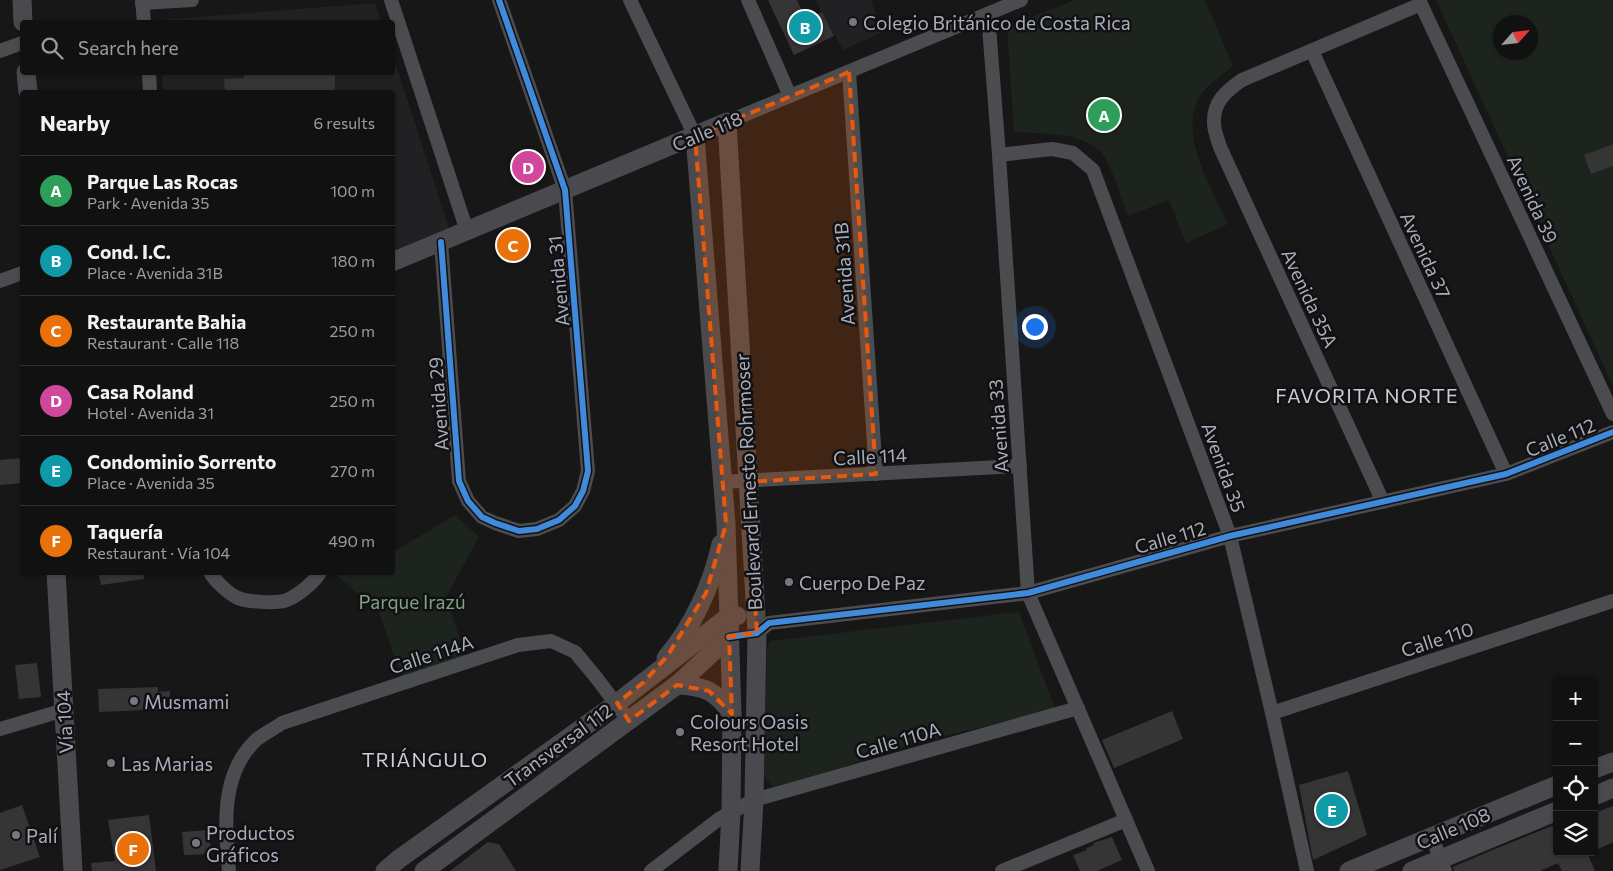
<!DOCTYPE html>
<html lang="en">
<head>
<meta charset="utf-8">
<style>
  body { margin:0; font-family:Commissioner,sans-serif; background:#1e1f1f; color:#f1f3f6 }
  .controls { position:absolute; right:15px; bottom:15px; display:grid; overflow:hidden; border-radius:5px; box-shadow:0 1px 4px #0004 }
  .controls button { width:45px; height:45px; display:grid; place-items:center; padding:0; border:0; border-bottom:1px solid #303131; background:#111; color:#f1f3f6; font:25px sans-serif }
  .compass { position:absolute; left:1493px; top:15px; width:45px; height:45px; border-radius:50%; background:#111; box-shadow:0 1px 4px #0004; rotate:63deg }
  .you { position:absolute; left:1034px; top:326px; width:18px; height:18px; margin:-12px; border:4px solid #fff; border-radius:50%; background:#1a73e8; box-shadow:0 0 0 8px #1a73e833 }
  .badge { display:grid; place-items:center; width:32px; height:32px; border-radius:50%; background:#757880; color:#fff; font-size:16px; font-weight:700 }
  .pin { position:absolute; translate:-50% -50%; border:2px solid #fff; box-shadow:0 1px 5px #0006 }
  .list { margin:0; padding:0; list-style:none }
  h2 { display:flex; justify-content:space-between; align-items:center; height:65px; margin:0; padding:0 20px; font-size:21px }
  h2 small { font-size:16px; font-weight:400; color:#9c9d9f }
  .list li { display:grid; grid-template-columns:32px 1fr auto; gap:15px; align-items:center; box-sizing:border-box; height:70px; padding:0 20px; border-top:1px solid #303131 }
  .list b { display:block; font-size:19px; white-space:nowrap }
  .list p { margin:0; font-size:16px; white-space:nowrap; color:#9c9d9f }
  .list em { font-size:16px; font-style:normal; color:#9c9d9f }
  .icon { flex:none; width:28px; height:28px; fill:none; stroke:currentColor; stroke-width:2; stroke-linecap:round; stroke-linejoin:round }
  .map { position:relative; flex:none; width:1613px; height:871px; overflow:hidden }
  .search { position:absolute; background:#111; box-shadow:0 1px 4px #0004; left:20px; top:20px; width:375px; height:55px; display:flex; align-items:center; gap:12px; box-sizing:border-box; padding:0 18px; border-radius:5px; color:#9c9d9f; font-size:19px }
  .panel { position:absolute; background:#111; box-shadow:0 1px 4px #0004; left:20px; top:90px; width:375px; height:485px; border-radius:5px }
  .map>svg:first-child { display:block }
</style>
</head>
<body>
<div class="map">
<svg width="1613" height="871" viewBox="0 0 1613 871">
  <rect width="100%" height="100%" fill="#171717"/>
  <g fill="#212123">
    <path d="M815,0H871L882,32L843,50Z"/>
    <path d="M375,3L381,22H161V20Z"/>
    <path d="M393,56L449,228L393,252L392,92H163L162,73L392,72Z"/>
  </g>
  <g fill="#1d241e" fill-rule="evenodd">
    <path d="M1075,0H1205L1233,66C1220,76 1202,88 1196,104C1182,141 1213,191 1228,224L1186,243L1169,200L1128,216C1123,202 1110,160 1100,151C1078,131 1043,134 1014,132L1007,27Z"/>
    <path d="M1436,0H1613V386ZM1500,22H1530V52H1500Z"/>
    <path d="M455,515L479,537L446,597L465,655L402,678L379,612L335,574V572H392L393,551H395Z"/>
    <path d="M1019,612L1054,706L1050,711L935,738L886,752L837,769L773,787L764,776L767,649L770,641Z"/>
  </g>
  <g fill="#353536">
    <path d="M768,0H797L806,19L822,12L834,36L794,55Z"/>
    <path d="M244,72H335V92H225L224,79L244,78Z"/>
    <path d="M1613,144V166L1591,174L1584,155Z"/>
    <path d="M22,458V483L0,485V460Z"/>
    <path d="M98,572H143L144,579L101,585Z"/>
    <path d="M37,663L41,697L19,699L15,665Z"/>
    <path d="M158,687V692L170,691V709L99,712L98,689Z"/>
    <path d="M1172,711L1183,739L1114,768L1102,740Z"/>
    <path d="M1348,771L1367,835L1313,860L1299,785Z"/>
    <path d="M22,805L40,857L0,870V813Z"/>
    <path d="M1613,806V842L1594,851V813Z"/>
    <path d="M149,815L156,871H92L91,863L115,861L108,820Z"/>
    <path d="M1557,824V852H1587L1595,871H1562L1558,863L1540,871H1454L1453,867L1490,851Z"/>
    <path d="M209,830L211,854L184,855L182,832Z"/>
    <path d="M1112,837L1122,860L1097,871H1080L1073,855L1087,850L1086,848L1094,845L1093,843Z"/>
    <path d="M488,842L499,844L516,871H450Z"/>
  </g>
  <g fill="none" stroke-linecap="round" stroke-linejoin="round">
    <g stroke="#4b4c50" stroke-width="14">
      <path d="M142,0L144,22"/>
      <path d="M391,0L467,231"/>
      <path d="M630,0L695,136"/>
      <path d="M748,0L790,96"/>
      <path d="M1419,0L1613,414"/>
      <path d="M142,3L192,0"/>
      <path d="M988,14L999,155L1028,593L1148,871"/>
      <path d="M0,51L22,43"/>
      <path d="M1312,51L1506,474"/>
      <path d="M149,72L150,92"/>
      <path d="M849,72L876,474"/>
      <path d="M727,122L1021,0"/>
      <path d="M999,155L1052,149L1073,153L1093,170L1230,536L1272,713L1307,871"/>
      <path d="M441,242L459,481L468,501L482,517L495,523L519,531L537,529L559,520L575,506L583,491L588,471L565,190L499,0"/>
      <path d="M0,281L22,273"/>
      <path d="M722,482L1020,466"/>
      <path d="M1383,502L1220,147C1218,140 1214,131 1214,123C1213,102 1226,91 1242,80L1421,4"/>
      <path d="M210,572C214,580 228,593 236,597C244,602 277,604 287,600C297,596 315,582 320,572"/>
      <path d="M757,633L769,623L1028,593L1230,536L1506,474L1613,432"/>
      <path d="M1272,713L1613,601"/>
      <path d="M0,729L64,710"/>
      <path d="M1432,837L1445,871"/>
      <path d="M229,871C225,827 220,774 256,740C263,734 274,729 282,723L518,645L551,641L575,652L595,676L629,721"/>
      <path d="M651,871L719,819L754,800L1078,708"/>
      <path d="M1002,871L1126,820"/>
    </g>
    <g stroke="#4a4a4e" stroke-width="19">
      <path d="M22,0L23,22"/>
      <path d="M26,72L28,92"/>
      <path d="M695,136L726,524L732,714L731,813L728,871"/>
      <path d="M392,262L727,122L757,633L754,800L750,871"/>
      <path d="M56,572L73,871"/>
      <path d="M666,658C693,627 712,584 721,544"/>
      <path d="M677,685C705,686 716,691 732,714"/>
      <path d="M1594,769L1613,762"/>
      <path d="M1594,796L1613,788"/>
      <path d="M385,871L399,859L617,703L728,617L737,616"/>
      <path d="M424,871L677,685L729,637"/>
      <path d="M1349,871L1557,785"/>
      <path d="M1412,871L1557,811"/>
    </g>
    <g stroke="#111113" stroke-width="9">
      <g id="cycleway">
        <path d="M441,242L459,481L468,501L482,517L495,523L519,531L537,529L559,520L575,506L583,491L588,471L565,190L499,0"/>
        <path d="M729,637L757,633L769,623L1028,593L1230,536L1506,474L1613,432"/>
      </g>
    </g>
    <use href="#cycleway" stroke="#408adc" stroke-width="6"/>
  </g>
  <path fill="#e8590c" fill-opacity="0.2" stroke="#e8590c" stroke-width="4" stroke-dasharray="10 6" stroke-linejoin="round" d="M849,72L876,474L747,482L757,633L729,637L732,714L709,691L677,685L629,721L617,703L644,682L668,655L706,593L726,524L695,136Z"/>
  <g fill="#757880" stroke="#111113" stroke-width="2">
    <circle cx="853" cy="22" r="5"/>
    <circle cx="789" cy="582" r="5"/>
    <circle cx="134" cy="701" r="5"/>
    <circle cx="680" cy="732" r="5"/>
    <circle cx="111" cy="763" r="5"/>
    <circle cx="16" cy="835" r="5"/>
    <circle cx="196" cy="843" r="5"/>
  </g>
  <g text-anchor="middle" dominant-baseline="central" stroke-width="5" stroke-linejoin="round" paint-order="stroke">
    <g font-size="19" fill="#a8adb8" stroke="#111113" text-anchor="start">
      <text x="863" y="22">Colegio Británico de Costa Rica</text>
      <text x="799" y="582">Cuerpo De Paz</text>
      <text x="144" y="701">Musmami</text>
      <text x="690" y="721">Colours Oasis<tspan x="690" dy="22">Resort Hotel</tspan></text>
      <text x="121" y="763">Las Marias</text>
      <text x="206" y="832">Productos<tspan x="206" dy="22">Gráficos</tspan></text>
      <text x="26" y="835">Palí</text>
    </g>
    <g font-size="19" fill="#a8adb8" stroke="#111113">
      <text transform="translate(707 131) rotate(-23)">Calle 118</text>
      <text transform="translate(1533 199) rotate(65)">Avenida 39</text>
      <text transform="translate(1426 255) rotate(65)">Avenida 37</text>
      <text transform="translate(844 274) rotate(-94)">Avenida 31B</text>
      <text transform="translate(558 281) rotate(-95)">Avenida 31</text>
      <text transform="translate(1310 298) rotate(65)">Avenida 35A</text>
      <text transform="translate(438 404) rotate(-94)">Avenida 29</text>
      <text transform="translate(998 426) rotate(-94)">Avenida 33</text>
      <text transform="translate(1560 437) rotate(-22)">Calle 112</text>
      <text transform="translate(870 456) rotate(-3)">Calle 114</text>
      <text transform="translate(1224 467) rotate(70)">Avenida 35</text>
      <text transform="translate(748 482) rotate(-93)">Boulevard Ernesto Rohrmoser</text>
      <text transform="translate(1170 537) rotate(-16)">Calle 112</text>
      <text transform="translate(1437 639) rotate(-18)">Calle 110</text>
      <text transform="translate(431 654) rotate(-18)">Calle 114A</text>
      <text transform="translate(64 722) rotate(-93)">Vía 104</text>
      <text transform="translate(898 740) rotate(-16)">Calle 110A</text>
      <text transform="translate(558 745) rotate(-36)">Transversal 112</text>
      <text transform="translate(1453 828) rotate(-23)">Calle 108</text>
    </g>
    <g font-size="19" fill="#7fa381" stroke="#111113">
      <text x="412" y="601">Parque Irazú</text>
    </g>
    <g font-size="20" letter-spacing="1" fill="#c9ccd4" stroke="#111113">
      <text x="1367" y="395">FAVORITA NORTE</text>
      <text x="425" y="759">TRIÁNGULO</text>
    </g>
  </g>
</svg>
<div class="controls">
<button>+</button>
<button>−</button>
<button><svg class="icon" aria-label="locate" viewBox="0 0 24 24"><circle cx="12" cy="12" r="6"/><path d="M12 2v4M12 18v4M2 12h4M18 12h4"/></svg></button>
<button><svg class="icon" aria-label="layers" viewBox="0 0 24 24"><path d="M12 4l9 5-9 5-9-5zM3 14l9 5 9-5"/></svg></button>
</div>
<svg class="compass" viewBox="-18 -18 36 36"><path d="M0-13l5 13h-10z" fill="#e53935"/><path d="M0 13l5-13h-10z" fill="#9c9d9f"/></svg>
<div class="you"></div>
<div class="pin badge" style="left:1104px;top:115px;background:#2e9e5b">A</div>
<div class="pin badge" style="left:805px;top:27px;background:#0f9aa8">B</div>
<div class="pin badge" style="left:513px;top:245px;background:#e8710a">C</div>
<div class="pin badge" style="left:528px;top:167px;background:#d1479c">D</div>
<div class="pin badge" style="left:1332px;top:810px;background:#0f9aa8">E</div>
<div class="pin badge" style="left:133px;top:849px;background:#e8710a">F</div>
<div class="search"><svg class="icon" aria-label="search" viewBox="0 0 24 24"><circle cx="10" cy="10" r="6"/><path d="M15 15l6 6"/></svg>Search here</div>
<section class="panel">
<h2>Nearby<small>6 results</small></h2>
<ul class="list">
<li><span class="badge" style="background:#2e9e5b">A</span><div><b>Parque Las Rocas</b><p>Park · Avenida 35</p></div><em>100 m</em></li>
<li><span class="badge" style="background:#0f9aa8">B</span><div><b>Cond. I.C.</b><p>Place · Avenida 31B</p></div><em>180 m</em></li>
<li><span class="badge" style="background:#e8710a">C</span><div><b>Restaurante Bahia</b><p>Restaurant · Calle 118</p></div><em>250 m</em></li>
<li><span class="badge" style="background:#d1479c">D</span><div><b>Casa Roland</b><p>Hotel · Avenida 31</p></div><em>250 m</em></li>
<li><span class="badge" style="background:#0f9aa8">E</span><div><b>Condominio Sorrento</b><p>Place · Avenida 35</p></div><em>270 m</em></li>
<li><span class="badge" style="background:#e8710a">F</span><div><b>Taquería</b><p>Restaurant · Vía 104</p></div><em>490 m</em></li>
</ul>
</section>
</div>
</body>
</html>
